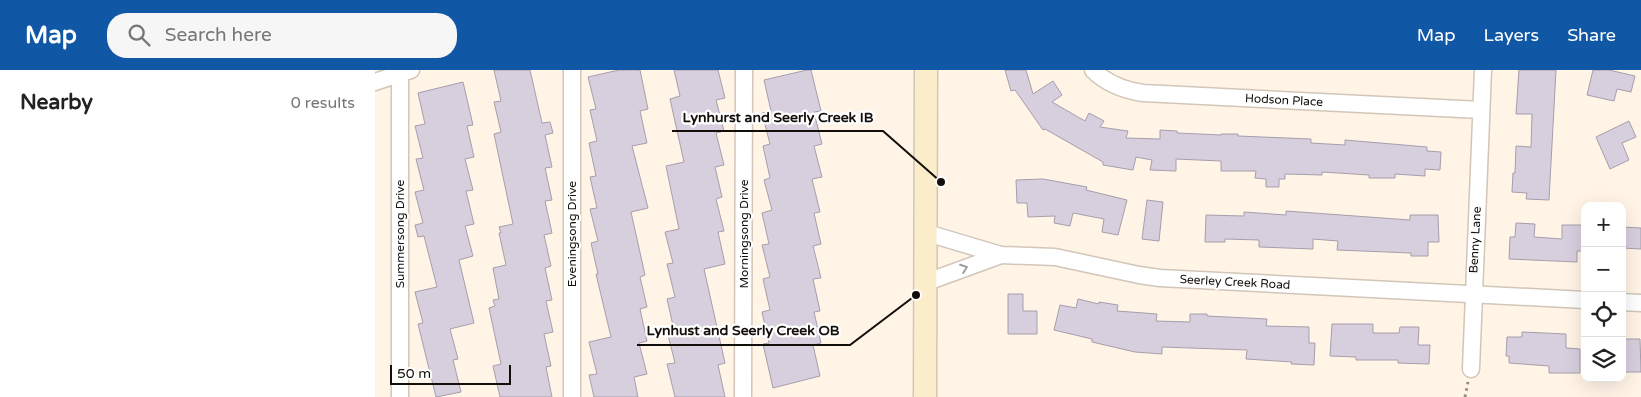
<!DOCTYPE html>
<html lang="en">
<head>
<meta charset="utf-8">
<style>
  body { margin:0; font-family:"Varela Round",sans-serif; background:#f6f6f6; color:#222 }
  .controls { position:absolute; right:15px; bottom:15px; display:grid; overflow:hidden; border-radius:10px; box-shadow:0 5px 20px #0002 }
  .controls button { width:45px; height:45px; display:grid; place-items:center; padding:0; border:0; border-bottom:1px solid #e0e0e0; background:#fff; color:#222; font:25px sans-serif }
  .scale { position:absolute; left:15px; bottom:12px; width:121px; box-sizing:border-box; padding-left:5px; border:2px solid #120f0a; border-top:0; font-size:14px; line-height:18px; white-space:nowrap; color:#120f0a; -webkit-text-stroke:4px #fff; paint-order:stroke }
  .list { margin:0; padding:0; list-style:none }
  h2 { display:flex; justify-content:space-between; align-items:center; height:65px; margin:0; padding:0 20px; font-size:21px }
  h2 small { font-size:16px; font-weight:400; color:#767676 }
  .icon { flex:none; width:28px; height:28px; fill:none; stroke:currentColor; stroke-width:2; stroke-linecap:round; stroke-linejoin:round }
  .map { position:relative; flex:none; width:1266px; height:327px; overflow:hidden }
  header { display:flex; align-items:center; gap:30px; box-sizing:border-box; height:70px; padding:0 25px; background:#1057a6; color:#fff }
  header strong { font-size:24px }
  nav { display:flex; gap:28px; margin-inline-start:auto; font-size:18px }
  .search { width:350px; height:45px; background:#f6f6f6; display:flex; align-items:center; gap:12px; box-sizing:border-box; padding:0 18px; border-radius:20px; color:#767676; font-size:19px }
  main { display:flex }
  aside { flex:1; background:#fff }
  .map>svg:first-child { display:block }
</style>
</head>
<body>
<header>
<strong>Map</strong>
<div class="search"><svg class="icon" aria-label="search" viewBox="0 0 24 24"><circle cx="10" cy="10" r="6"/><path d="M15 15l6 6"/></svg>Search here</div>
<nav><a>Map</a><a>Layers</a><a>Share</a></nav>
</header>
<main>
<aside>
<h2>Nearby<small>0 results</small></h2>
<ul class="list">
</ul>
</aside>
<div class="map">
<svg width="1266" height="327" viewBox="0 0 1266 327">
  <rect width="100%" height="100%" fill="#fff4e6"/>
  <g fill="#d7cfde" stroke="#a69eac">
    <path d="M119,0H155L167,53L175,52L178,63L170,65L177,97L170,98L177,130L170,131L177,163L169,165L176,196L170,198L177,230L171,231L178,262L169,264L176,296L171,297L177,327H125L118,296L126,294L114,238L120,236L118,230L124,229L118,198L131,195L124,163H126L124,157L138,154L119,64L126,62L119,32L126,31Z"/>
    <path d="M244,0H265L273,39L265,41L272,73L257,76L273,138L256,142L270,205L265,207L272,237L265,239L272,271L264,273L272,304L259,307L263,327H219L214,305L222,304L214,272L236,267L221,204H223L216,173L223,171L215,139L222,138L215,107L221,106L214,73L222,71L215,40L221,39L213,7Z"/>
    <path d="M299,0H343L350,28L341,30L349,61L341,63L349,95L340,97L347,127L341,129L349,161L343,162L350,194L329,199L350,293L343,295L350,327H300L292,294L300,293L292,261L299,260L292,229L300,227L292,194L298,193L290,162L304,159L291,96L309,92L295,29L305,26Z"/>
    <path d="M432,0H436L446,41L439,42L447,74L439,76L447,107L437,109L445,142L439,143L446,174L438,176L446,208L438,209L445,241L439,242L446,273L438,275L445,306L398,318L388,274L394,273L387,242L395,240L388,209L395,207L387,175L394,174L387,143L397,140L389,110L395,108L388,76L395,74L387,43L396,41L389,10Z"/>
    <path d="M630,0H651L658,24L678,11L687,25L677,32L710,51L714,43L729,51L725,57L753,61L751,68L785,69V60L802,61V63L846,65V64H863V66L936,69V73L970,75V70L1052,77V81L1066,82L1065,100L1050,99V106L1020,104V108H994V105L947,102V105L910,104V109H904V117H891V109L880,108L881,101H846V91L801,89V101L775,100L777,90L761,87L758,100L728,95V92L670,59L668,60L640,20L636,21Z"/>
    <path d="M1144,0H1181L1174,130L1151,129L1152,123L1137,122L1138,103H1140L1141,76L1156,77L1157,44H1141Z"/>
    <path d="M1218,0H1234L1260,6L1256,22L1242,19L1239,31L1212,25Z"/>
    <path d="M88,12L98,55L92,56L99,87L90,89L98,120L91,121L99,154L90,156L98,186L84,190L99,253L75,259L83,289L78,290L86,322L61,327L43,254L48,253L40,222L62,217L49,166L43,167L40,155L48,153L40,122L49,120L41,89L48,88L40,56L50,54L43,23Z"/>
    <path d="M1254,51L1261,67L1247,73L1254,90L1235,99L1221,67Z"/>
    <path d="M668,109L712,117L711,120L752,130L743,165L727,162L729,149L698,143L695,156L679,153L680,146L653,147L652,133H642L641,110Z"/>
    <path d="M772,130L788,132L784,171L767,169Z"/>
    <path d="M911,141L1035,150V145H1063L1064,172H1053V186H1036V183L962,180L963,171L938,169V179L884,177V170L850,169V172H830L831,145L869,146V142L911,145Z"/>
    <path d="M1141,153L1160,154L1159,167L1187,169V155H1210V181H1202V192L1134,189L1135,167H1140Z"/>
    <path d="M1247,157L1266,158V179L1247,178Z"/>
    <path d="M633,224H648V241H662V264H633Z"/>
    <path d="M703,229L724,234V232L743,235L742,241L782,244L781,251L815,252V244H832V246L892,249L891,256L934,257V273H940L939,295L916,294L917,292L871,289L872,280L787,277V284L760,282L717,272V269L679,260L685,235L701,238Z"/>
    <path d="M957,254H998V263H1024L1025,257H1044L1043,275H1055L1054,294L1023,293V290H981V287L955,286Z"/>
    <path d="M1147,262L1191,264V278L1205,279V303H1174V296L1134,293V286H1131L1132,267H1147Z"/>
    <path d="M1248,269H1265L1266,302H1248Z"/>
  </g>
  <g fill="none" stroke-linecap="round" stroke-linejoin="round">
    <g stroke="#d1c6b9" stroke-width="19">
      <g id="street">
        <path d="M25,0V327"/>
        <path d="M197,0V327"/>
        <path d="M718,0C732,14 748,20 768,23L1106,40"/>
        <path d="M0,12L36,0"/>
        <path d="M552,163L626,185L680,187L764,205L785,208L1210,230"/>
        <path d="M552,212L626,185"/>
        <path d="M1247,232L1266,233"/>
        <path d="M1096,299L1108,0"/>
        <path d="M368,327L369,0"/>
      </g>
    </g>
    <g stroke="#d1c6b9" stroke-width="25">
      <path id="secondary" d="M550,327L551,0"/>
    </g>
    <path stroke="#938c82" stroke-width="3" stroke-dasharray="2.5 4" stroke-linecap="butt" d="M1090,327L1093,312"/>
    <use href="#street" stroke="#fff" stroke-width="16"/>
    <use href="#secondary" stroke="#fbecca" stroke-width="22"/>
  </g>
  <defs><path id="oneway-chevron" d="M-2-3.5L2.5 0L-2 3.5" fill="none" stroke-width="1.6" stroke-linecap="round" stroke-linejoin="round" transform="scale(1.25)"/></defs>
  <use stroke="#a09f9d" href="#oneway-chevron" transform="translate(589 198) rotate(-20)"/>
  <g text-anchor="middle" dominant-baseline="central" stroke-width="4.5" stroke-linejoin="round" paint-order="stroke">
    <g font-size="12" fill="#120f0a" stroke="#fff">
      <text transform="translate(909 30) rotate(3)">Hodson Place</text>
      <text transform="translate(25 164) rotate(-90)">Summersong Drive</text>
      <text transform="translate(197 164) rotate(-90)">Eveningsong Drive</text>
      <text transform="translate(369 164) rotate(-90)">Morningsong Drive</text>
      <text transform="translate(1100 170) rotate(-87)">Benny Lane</text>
      <text transform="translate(860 212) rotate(3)">Seerley Creek Road</text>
    </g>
  </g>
  <path fill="none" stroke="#120f0a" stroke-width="2" d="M566 112L508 61H297M541 225L475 275H262"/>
  <g fill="#120f0a" stroke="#fff" stroke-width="2">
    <circle cx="566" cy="112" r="5"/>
    <circle cx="541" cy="225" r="5"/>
  </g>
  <g font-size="14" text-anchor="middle" font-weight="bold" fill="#120f0a" stroke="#fff" stroke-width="4.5" stroke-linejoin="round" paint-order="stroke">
    <text x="403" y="52">Lynhurst and Seerly Creek IB</text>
    <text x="368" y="265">Lynhust and Seerly Creek OB</text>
  </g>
</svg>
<div class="controls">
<button>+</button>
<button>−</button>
<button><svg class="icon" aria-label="locate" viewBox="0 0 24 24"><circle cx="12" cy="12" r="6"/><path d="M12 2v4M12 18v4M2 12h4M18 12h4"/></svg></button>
<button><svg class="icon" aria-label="layers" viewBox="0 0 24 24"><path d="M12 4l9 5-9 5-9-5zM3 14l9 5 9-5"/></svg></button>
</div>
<div class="scale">50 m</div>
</div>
</main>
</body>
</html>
